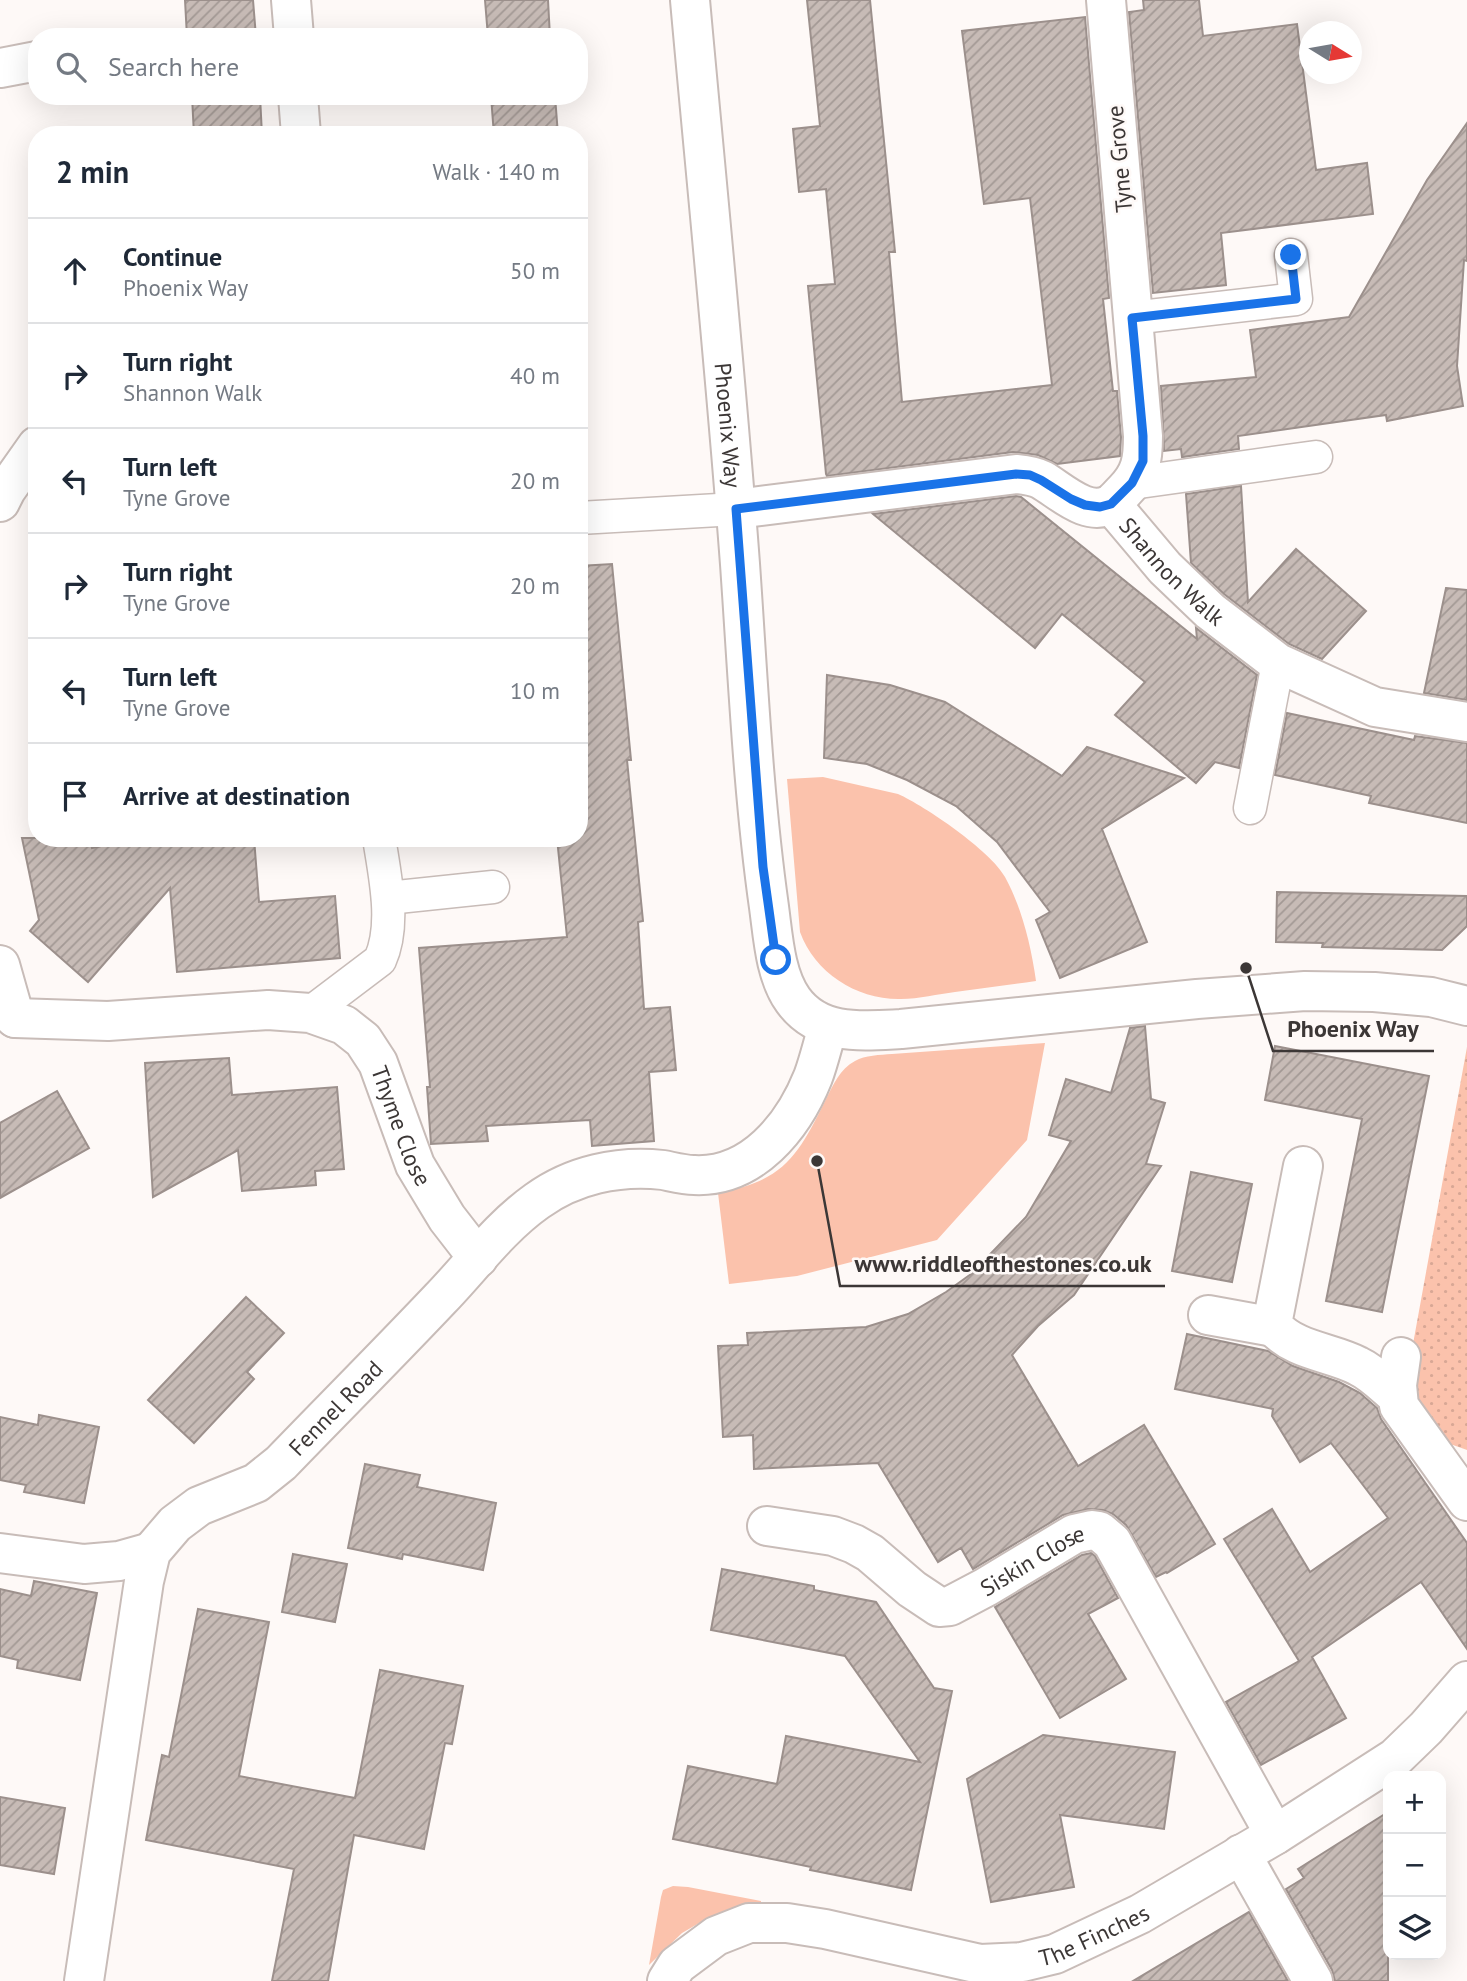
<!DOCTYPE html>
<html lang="en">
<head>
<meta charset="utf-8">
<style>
  body { margin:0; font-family:"PT Sans",sans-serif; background:#f6f6f7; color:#1f2937 }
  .controls { position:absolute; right:21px; bottom:21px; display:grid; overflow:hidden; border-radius:14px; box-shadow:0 7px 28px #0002 }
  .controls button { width:63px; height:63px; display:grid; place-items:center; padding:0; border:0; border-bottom:2px solid #e0e1e3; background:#fff; color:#1f2937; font:35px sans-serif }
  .compass { position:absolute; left:1299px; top:21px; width:63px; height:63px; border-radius:50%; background:#fff; box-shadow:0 7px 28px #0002; rotate:101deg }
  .stop { position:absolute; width:21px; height:21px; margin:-16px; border:5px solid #1a73e8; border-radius:50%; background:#fff }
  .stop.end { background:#1a73e8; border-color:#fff; box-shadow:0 2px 7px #0008 }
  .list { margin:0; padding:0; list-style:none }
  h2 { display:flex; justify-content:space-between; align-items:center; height:91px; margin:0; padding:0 28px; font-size:30px }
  h2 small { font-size:23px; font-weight:400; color:#747a83 }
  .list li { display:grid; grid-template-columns:46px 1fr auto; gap:21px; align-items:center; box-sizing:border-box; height:105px; padding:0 28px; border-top:2px solid #e0e1e3 }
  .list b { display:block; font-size:26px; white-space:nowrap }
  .list p { margin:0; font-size:23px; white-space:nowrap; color:#747a83 }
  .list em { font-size:23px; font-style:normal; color:#747a83 }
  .icon { flex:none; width:38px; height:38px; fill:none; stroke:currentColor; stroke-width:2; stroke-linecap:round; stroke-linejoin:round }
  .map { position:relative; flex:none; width:1467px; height:1981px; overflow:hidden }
  .search { position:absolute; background:#fff; box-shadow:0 7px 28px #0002; left:28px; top:28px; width:560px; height:77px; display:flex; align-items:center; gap:18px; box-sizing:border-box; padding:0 24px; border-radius:28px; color:#747a83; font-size:26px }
  .panel { position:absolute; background:#fff; box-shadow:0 7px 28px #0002; left:28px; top:126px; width:560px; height:721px; border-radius:28px }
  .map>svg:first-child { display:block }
</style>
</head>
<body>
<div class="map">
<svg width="1467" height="1981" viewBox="0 0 1467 1981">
  <defs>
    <pattern id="park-dots" width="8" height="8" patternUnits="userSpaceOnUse" patternTransform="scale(1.75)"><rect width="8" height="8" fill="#fbc2ac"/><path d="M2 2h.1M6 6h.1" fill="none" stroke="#d8a795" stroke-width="1.8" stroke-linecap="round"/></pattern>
    <pattern id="building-hatch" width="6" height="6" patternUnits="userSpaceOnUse" patternTransform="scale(1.75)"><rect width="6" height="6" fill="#c7bbb6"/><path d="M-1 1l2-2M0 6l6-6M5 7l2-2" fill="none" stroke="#a39995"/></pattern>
  </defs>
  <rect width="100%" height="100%" fill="#fef9f7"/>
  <g fill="#fbc2ac">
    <path d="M823,777L898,794C925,806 991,851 1005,877C1022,908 1031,946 1036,981C1009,985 982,988 955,992C938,994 919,999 901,999C857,1000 815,973 800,932L787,779Z"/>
    <path d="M1045,1043L1027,1140L937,1240L797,1276L729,1284L718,1193C784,1181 798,1156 826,1099C833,1085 840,1069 855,1061C865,1055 880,1055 892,1054Z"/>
    <path d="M673,1886L688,1887L761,1901V1903L719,1914L701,1922L682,1933L649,1965L661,1897L663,1890Z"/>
  </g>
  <path fill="url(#park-dots)" d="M1467,1047V1450L1453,1445H1444L1412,1398L1409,1366Z"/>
  <g fill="url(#building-hatch)" stroke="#9c908c" stroke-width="2">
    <path d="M185,0H253L256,37H187Z"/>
    <path d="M485,0H548L550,37H488Z"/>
    <path d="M807,0H870L895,252H889L902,402L1052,385L1030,198L984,204L962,31L1085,17L1109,298L1103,299L1113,391H1117L1121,437L1120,456L1057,464L1038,455L1013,452L827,476L826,474L808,286L835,284L826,189L799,192L793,129L820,126Z"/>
    <path d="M1143,0H1199L1203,36L1297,24L1316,170L1367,163L1373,214L1221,233L1226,285L1153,293L1129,12L1144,10Z"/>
    <path d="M192,96H260L262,135H194Z"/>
    <path d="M491,96H555L558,135H494Z"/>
    <path d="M1467,123V261L1464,260L1457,366L1463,406L1387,421L1386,415L1238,436L1239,449L1182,457L1181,449L1164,451L1161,386L1256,377L1250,330L1349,317L1427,180Z"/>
    <path d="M1241,486L1248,602L1296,549L1366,611L1322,659L1289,644L1224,594L1191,563L1186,494Z"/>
    <path d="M1016,496L1021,497L1197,639L1196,628L1257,675L1239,768L1215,762L1196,783L1115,715L1145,682L1062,614L1035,648L873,514Z"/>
    <path d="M612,564L631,760H627L643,921L638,922L644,1009L670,1007L676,1070L649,1072L654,1141L592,1146L590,1120L486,1126L488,1141L431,1144L427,1087H430L419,948L567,937L557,838H579V566Z"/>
    <path d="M1446,588L1467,590V700L1424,693Z"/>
    <path d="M827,675L890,685L945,702L1062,776L1087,747L1184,778L1102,829L1147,942L1060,978L1036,920L1050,912L997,842L956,806L907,780L867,764L824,758Z"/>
    <path d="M1287,713L1414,740L1415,736L1467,743V823L1369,803L1371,796L1275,775Z"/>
    <path d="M22,838H90L92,848L138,838H254L259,902L335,896L340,958L177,972L170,888L88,982L30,931L39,920Z"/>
    <path d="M1277,892L1467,896V926L1442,950L1322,947L1323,943L1276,942Z"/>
    <path d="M1145,1026L1151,1099L1165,1103L1146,1164L1161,1166L1074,1295L1038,1326L1012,1355L1078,1466L1144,1425L1215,1544L1167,1573L1166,1572L1156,1577L1126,1525L1113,1514L1103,1510L1088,1509L1063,1515L973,1569L961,1548L938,1562L878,1463L754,1469L753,1435L723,1437L718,1346L748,1345L747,1333L866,1327L908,1314L946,1292L971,1274L1026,1217L1071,1141L1049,1135L1066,1079L1111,1093L1130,1028Z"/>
    <path d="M1275,1046L1429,1076L1382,1312L1326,1301L1362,1119L1265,1100Z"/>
    <path d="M229,1058L232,1095L337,1087L344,1169L315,1171L316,1185L242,1191L238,1150L153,1197L145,1063Z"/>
    <path d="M57,1091L89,1148L0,1198V1123Z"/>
    <path d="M1191,1172L1252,1184L1232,1282L1172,1271Z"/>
    <path d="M246,1297L284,1333L247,1372L254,1379L194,1443L148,1400Z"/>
    <path d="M1187,1334L1268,1351L1293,1366L1339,1382L1360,1393L1377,1408L1381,1419L1467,1543V1649L1421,1582L1312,1657L1346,1718L1261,1765L1226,1702L1299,1661L1224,1539L1272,1509L1310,1572L1388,1518L1331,1443L1300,1462L1272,1416L1273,1409L1175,1389Z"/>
    <path d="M39,1415L99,1427L84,1503L24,1492L26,1485L0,1480V1417L38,1425Z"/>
    <path d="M365,1464L420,1475L417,1487L496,1503L483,1570L403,1554L402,1559L348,1548Z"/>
    <path d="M1091,1553L1095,1556L1118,1598L1088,1614L1126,1679L1060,1718L995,1607L1082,1555Z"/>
    <path d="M293,1554L347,1564L335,1622L282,1612Z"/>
    <path d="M722,1569L814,1586V1590L876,1602L934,1688L952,1691L911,1890L810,1870L811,1867L673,1839L688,1766L777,1784L786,1736L920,1762L845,1656L711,1630Z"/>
    <path d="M34,1581L97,1593L80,1680L17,1668L18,1660L0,1656V1589L31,1596Z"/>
    <path d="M198,1609L269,1622L239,1776L355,1798L380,1670L463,1686L452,1744L445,1743L424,1849L354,1835L328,1981H272L294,1869L146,1840L162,1755L169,1757Z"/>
    <path d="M1043,1735L1175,1752L1164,1829L1060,1815L1074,1887L991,1902L967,1779Z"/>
    <path d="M0,1797L65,1808L54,1874L0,1865Z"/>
    <path d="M1388,1812V1981H1335L1332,1970L1286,1889L1304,1878L1298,1869Z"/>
    <path d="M1249,1912L1288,1981H1133Z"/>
  </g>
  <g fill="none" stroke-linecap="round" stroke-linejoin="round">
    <g stroke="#c8bcb8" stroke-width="35">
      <g id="lane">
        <path d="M1132,318L1296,299L1291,255"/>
        <path d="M1132,483L1316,457"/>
        <path d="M579,518L736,509"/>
        <path d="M1250,808L1278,663"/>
        <path d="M388,898L493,887"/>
        <path d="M310,1013L380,960C396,925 385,876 379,838"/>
      </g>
    </g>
    <g stroke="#c8bcb8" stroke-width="42">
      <g id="street">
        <path d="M291,0L294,37"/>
        <path id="s1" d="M690,0C707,188 726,376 740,564C748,678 753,794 769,907C773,936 775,975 793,1000C819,1036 862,1031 901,1029L1197,999L1305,991L1374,992L1431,997L1467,1006"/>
        <path d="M0,68L37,61"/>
        <path d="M298,96L301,135"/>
        <path d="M0,502L6,490L37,446"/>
        <path id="s2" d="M1111,504L1165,568L1210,611L1278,663L1375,707L1467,722"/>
        <path d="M736,509L1016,474C1026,475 1034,476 1042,480C1061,491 1089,519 1112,503C1116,500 1120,495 1124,491C1141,474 1143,460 1143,436L1106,0"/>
        <path d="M0,965L15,1018"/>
        <path id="s3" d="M15,1018L108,1021L268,1010L310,1013L344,1025L363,1040L378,1063L415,1165L447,1218L478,1258"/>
        <path d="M1303,1166L1273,1319L1274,1327C1295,1351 1331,1352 1358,1366C1373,1373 1385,1386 1397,1396"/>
        <path d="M1208,1315L1274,1327"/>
        <path d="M1401,1357L1397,1385L1399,1406L1467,1501"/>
        <path id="s4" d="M767,1526L833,1536L854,1544L870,1553L912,1589L939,1607L950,1606L986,1587L1074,1534L1092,1530L1099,1531L1112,1542L1275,1835"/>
        <path d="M0,1553L84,1564L119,1561L151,1552"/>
        <path d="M1241,1854L1313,1981"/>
        <path id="s5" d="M84,1981L144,1581L151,1552L175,1524L199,1506L256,1483L281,1463C334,1408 388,1354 440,1299C472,1266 499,1228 537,1201C573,1175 618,1165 663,1170C673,1172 684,1175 694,1175C752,1178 793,1127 813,1077C819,1061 823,1043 828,1027"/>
        <path id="s6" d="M667,1981L677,1965L716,1936L749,1923H787L825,1929L980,1964L1022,1962L1055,1954L1140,1914L1275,1835L1395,1758L1426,1728L1467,1681"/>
      </g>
    </g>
    <use href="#lane" stroke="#fff" stroke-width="32"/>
    <use href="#street" stroke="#fff" stroke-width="38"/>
  </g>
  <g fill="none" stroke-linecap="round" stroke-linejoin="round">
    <path stroke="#1a73e8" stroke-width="9" d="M776,960L763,867L736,509L1016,474L1030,475L1041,480L1071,499L1085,505L1100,507L1111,504L1132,483L1143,461V436L1132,318L1296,299L1291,255"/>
  </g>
  <g text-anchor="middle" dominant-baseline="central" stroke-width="5" stroke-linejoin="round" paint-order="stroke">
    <g font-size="23" fill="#3c3736" stroke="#fef9f7">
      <text transform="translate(1119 159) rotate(-95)">Tyne Grove</text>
      <text stroke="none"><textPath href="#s1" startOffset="427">Phoenix Way</textPath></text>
      <text stroke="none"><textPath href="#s2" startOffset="91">Shannon Walk</textPath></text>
      <text stroke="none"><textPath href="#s3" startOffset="450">Thyme Close</textPath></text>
      <text stroke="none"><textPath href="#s5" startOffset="672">Fennel Road</textPath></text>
      <text stroke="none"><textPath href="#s4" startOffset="301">Siskin Close</textPath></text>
      <text stroke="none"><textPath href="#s6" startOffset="457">The Finches</textPath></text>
    </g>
  </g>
  <path fill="none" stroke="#3c3736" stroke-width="2.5" d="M1246 968L1273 1051H1434M817 1161L840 1286H1165"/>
  <g fill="#3c3736" stroke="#fef9f7" stroke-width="2.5">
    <circle cx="1246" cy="968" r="7"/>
    <circle cx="817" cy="1161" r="7"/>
  </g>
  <g font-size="24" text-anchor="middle" font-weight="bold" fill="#3c3736" stroke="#fef9f7" stroke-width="5" stroke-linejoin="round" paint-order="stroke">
    <text x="1353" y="1037">Phoenix Way</text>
    <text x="1003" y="1272">www.riddleofthestones.co.uk</text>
  </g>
</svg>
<div class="controls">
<button>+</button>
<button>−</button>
<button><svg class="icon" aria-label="layers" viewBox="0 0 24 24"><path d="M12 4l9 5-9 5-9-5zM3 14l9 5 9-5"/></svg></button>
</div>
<svg class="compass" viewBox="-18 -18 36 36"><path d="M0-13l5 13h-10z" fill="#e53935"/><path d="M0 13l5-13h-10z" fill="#747a83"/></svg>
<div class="stop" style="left:776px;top:960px"></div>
<div class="stop end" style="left:1291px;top:255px"></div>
<div class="search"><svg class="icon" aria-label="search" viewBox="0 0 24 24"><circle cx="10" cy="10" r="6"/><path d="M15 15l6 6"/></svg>Search here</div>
<section class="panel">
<h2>2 min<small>Walk · 140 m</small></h2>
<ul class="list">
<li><svg class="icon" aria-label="ahead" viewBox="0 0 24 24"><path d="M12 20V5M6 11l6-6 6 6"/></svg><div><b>Continue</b><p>Phoenix Way</p></div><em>50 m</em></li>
<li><svg class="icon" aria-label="right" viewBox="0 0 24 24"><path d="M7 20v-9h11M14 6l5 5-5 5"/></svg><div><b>Turn right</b><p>Shannon Walk</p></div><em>40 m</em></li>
<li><svg class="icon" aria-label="left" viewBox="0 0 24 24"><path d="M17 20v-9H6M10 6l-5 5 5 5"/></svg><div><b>Turn left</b><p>Tyne Grove</p></div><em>20 m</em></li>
<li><svg class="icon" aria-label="right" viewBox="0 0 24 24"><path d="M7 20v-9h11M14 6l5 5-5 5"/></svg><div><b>Turn right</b><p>Tyne Grove</p></div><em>20 m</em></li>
<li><svg class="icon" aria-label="left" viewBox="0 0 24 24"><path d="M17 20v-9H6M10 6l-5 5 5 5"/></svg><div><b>Turn left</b><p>Tyne Grove</p></div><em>10 m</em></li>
<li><svg class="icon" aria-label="arrive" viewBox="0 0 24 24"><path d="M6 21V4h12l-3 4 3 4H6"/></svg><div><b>Arrive at destination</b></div></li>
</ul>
</section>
</div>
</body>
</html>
